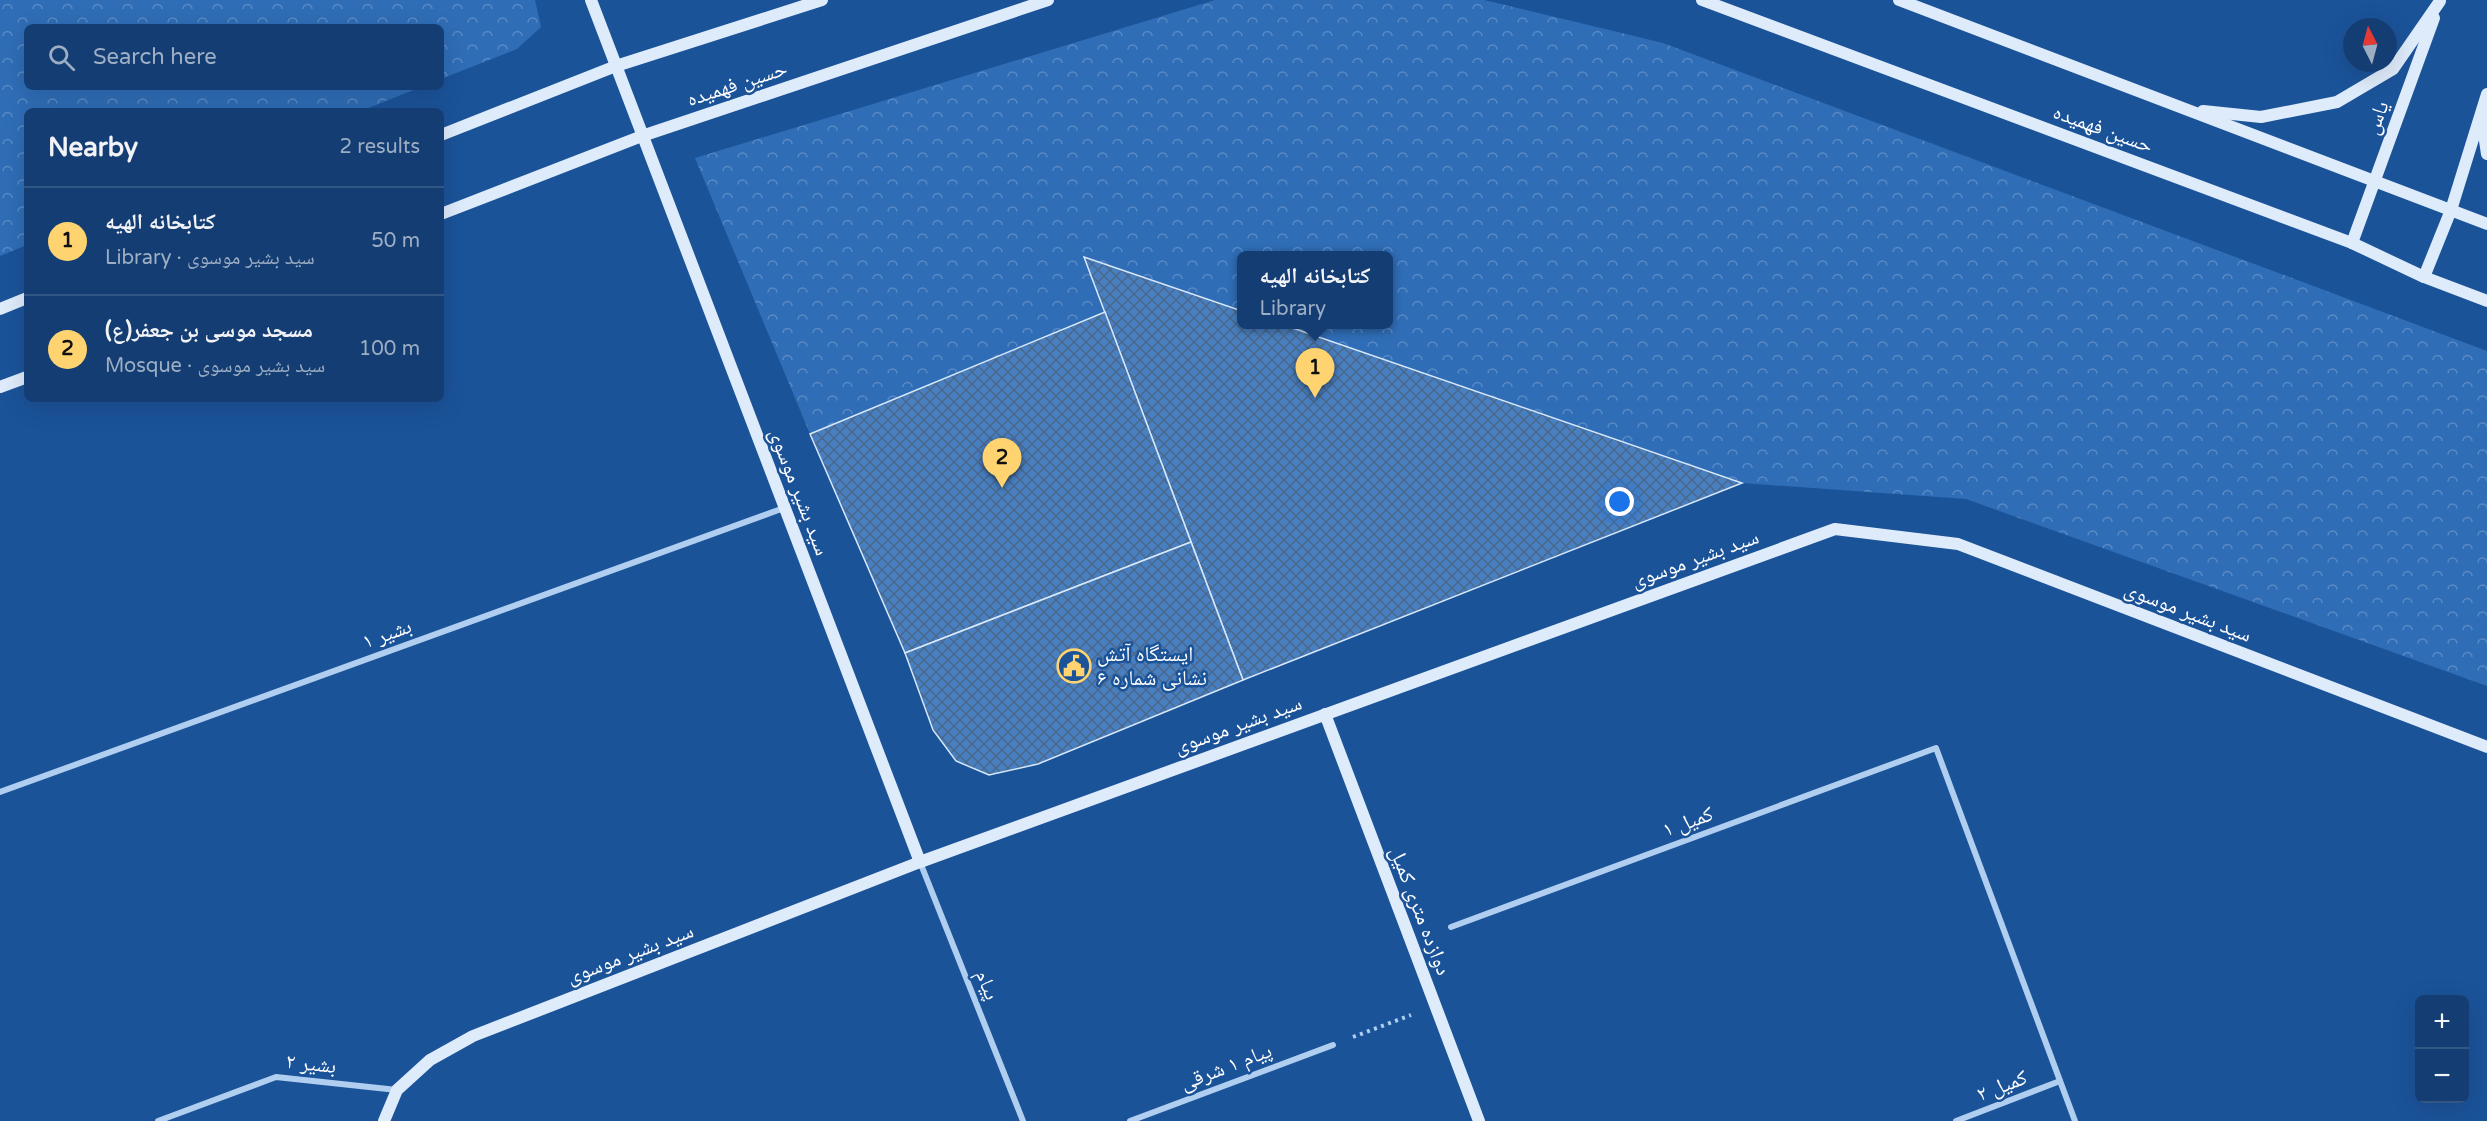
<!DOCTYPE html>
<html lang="en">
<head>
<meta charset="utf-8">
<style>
  body { margin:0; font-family:"Varela Round","Noto Naskh Arabic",sans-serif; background:#21497b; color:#f1f3f6 }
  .controls { position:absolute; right:18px; bottom:18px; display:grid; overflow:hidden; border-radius:9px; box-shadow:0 6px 24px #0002 }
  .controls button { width:54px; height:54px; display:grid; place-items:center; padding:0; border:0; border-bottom:2px solid #335785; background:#143e73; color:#f1f3f6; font:30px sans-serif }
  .compass { position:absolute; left:2343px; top:18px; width:54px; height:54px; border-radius:50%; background:#143e73; box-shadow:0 6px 24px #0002; rotate:354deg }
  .you { position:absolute; left:1620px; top:502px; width:21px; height:21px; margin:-15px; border:4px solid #fff; border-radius:50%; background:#1a73e8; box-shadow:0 0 0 9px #1a73e833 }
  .badge { display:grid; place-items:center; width:39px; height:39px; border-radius:50%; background:#ffd470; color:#111; font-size:20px; font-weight:700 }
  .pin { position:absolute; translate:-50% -50px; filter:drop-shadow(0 2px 3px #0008) }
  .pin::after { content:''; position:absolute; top:32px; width:21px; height:18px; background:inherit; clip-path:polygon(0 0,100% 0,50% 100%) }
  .popup { position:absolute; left:1237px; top:251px; width:156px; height:78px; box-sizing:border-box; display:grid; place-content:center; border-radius:9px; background:#143e73; filter:drop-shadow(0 2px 4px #0005); font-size:20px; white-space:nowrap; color:#9daec4 }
  .popup b { font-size:22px; color:#f1f3f6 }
  .popup::after { content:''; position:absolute; left:50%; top:100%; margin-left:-12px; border:12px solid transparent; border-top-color:#143e73 }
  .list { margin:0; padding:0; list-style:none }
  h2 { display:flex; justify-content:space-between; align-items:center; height:78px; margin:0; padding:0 24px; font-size:26px }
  h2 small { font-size:20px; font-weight:400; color:#9daec4 }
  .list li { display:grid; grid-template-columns:39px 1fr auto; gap:18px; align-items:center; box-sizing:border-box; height:108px; padding:0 24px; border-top:2px solid #335785 }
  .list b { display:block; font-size:22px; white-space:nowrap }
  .list p { margin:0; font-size:20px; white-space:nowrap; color:#9daec4 }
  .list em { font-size:20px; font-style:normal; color:#9daec4 }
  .icon { flex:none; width:33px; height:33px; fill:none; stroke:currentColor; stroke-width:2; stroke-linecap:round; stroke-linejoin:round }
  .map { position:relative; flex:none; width:2487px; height:1121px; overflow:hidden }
  .search { position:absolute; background:#143e73; box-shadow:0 6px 24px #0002; left:24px; top:24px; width:420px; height:66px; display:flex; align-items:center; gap:15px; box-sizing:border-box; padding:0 21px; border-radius:9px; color:#9daec4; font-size:22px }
  .panel { position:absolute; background:#143e73; box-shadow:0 6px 24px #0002; left:24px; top:108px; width:420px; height:294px; border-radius:9px }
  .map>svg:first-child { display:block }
</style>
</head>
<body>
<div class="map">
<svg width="2487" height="1121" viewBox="0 0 2487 1121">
  <defs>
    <pattern id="forest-crowns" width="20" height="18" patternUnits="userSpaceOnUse" patternTransform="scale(1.5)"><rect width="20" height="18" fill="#2f6db6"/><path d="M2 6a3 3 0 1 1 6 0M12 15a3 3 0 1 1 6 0" fill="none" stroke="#598ac5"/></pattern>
    <pattern id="building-cross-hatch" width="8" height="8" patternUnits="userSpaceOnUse" patternTransform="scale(1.5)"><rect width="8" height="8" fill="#487fc1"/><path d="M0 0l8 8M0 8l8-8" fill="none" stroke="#4a688c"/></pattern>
  </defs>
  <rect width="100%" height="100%" fill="#1b5399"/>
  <g fill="url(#forest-crowns)">
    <path d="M0,0H535L541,27L517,49L441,79V27H27V87H421L361,111H27V245L0,256Z"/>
    <path d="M1215,0H1484L1663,43L2487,351V686L1966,499L1742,483L1281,325L1388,324V255H1242L1241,311L1084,257L1105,312L810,434L695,158Z"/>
  </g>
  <g fill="url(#building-cross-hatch)" stroke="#d7e8fb" stroke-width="1.5">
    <path d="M1084,257L1242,311V324H1281L1742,483L1243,680Z"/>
    <path d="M1105,312L1191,542L905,653L810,434Z"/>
    <path d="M1191,542L1243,680L1038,764L989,775L956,761L933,730L905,653Z"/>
  </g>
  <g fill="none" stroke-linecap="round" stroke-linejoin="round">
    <path stroke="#b0cef0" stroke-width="4" stroke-dasharray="3 4.5" stroke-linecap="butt" d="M1353,1037L1411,1015"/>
    <g stroke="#b0cef0" stroke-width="6">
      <path d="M0,792L784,508"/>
      <path d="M920,862L1023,1121"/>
      <path d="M1451,927L1936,748L2075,1121"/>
      <path d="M158,1121L276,1077L397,1090"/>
      <path d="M1130,1121L1333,1045"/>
      <path d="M1956,1121L2060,1081"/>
    </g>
    <g stroke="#deebfb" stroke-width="12">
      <path d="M591,0L920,862"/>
      <path d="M1702,0L2352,243L2424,277L2487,301"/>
      <path d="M1899,0L2487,224"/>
      <path d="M2203,111L2261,117L2337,102L2393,69L2440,1"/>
      <path d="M2484,117L2483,127L2487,154"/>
      <path d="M441,135L616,66L822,0"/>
      <path d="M441,214L642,136L1048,0"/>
      <path d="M2352,243L2434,18"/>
      <path d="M2424,277L2451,210L2487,94"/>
      <path d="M0,309L27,298"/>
      <path d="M0,387L27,377"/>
      <path d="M1325,714L1479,1121"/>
      <path d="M384,1121L397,1090L430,1060L473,1036L920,862L1835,529L1958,544L2487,747"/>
    </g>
  </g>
  <defs>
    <g id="civic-ring" transform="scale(1.725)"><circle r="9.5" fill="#1b5399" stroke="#ffd470" stroke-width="1.5"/><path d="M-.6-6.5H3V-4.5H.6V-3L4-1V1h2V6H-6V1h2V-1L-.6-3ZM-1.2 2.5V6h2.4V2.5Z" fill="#ffd470"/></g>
  </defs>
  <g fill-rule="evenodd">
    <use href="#civic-ring" x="1074" y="666"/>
  </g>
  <g text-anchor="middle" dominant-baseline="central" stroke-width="5" stroke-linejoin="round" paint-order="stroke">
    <g font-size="21" fill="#fff" stroke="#1b5399">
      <text transform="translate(737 84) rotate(-18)">حسین فهمیده</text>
      <text transform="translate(2377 118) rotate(-70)">یاس</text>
      <text transform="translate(2103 129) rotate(20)">حسین فهمیده</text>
      <text transform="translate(799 492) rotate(69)">سید بشیر موسوی</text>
      <text transform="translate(1695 559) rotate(-20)">سید بشیر موسوی</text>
      <text transform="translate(2188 612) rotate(21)">سید بشیر موسوی</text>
      <text transform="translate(387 634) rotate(-20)">بشیر ۱</text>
      <text transform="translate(1238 725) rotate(-20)">سید بشیر موسوی</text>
      <text transform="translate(1688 822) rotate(-20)">کمیل ۱</text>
      <text transform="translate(1420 911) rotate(69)">دوازده متری کمیل</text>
      <text transform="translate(630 954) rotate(-21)">سید بشیر موسوی</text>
      <text transform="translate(987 985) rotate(68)">پیام</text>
      <text transform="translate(311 1064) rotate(6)">بشیر ۲</text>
      <text transform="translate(1226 1067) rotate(-21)">پیام ۱ شرقی</text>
      <text transform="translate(2002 1086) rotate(-21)">کمیل ۲</text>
    </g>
    <g font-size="21" fill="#fff" stroke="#1b5399" text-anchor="start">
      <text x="1097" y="654">ایستگاه آتش<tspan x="1097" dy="24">نشانی شماره ۶</tspan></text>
    </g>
  </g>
</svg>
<div class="controls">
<button>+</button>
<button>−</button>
</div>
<svg class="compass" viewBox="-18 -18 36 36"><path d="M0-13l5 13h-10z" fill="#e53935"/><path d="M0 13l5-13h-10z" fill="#9daec4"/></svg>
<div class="you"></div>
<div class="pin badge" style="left:1315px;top:398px">1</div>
<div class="popup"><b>کتابخانه الهیه</b>Library</div>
<div class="pin badge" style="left:1002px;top:488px">2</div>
<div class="search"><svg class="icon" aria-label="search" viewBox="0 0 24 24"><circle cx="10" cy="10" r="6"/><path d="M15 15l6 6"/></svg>Search here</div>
<section class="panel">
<h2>Nearby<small>2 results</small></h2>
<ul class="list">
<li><span class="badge">1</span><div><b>کتابخانه الهیه</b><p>Library · سید بشیر موسوی</p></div><em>50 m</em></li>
<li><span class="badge">2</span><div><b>مسجد موسی بن جعفر(ع)</b><p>Mosque · سید بشیر موسوی</p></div><em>100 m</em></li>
</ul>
</section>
</div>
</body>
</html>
